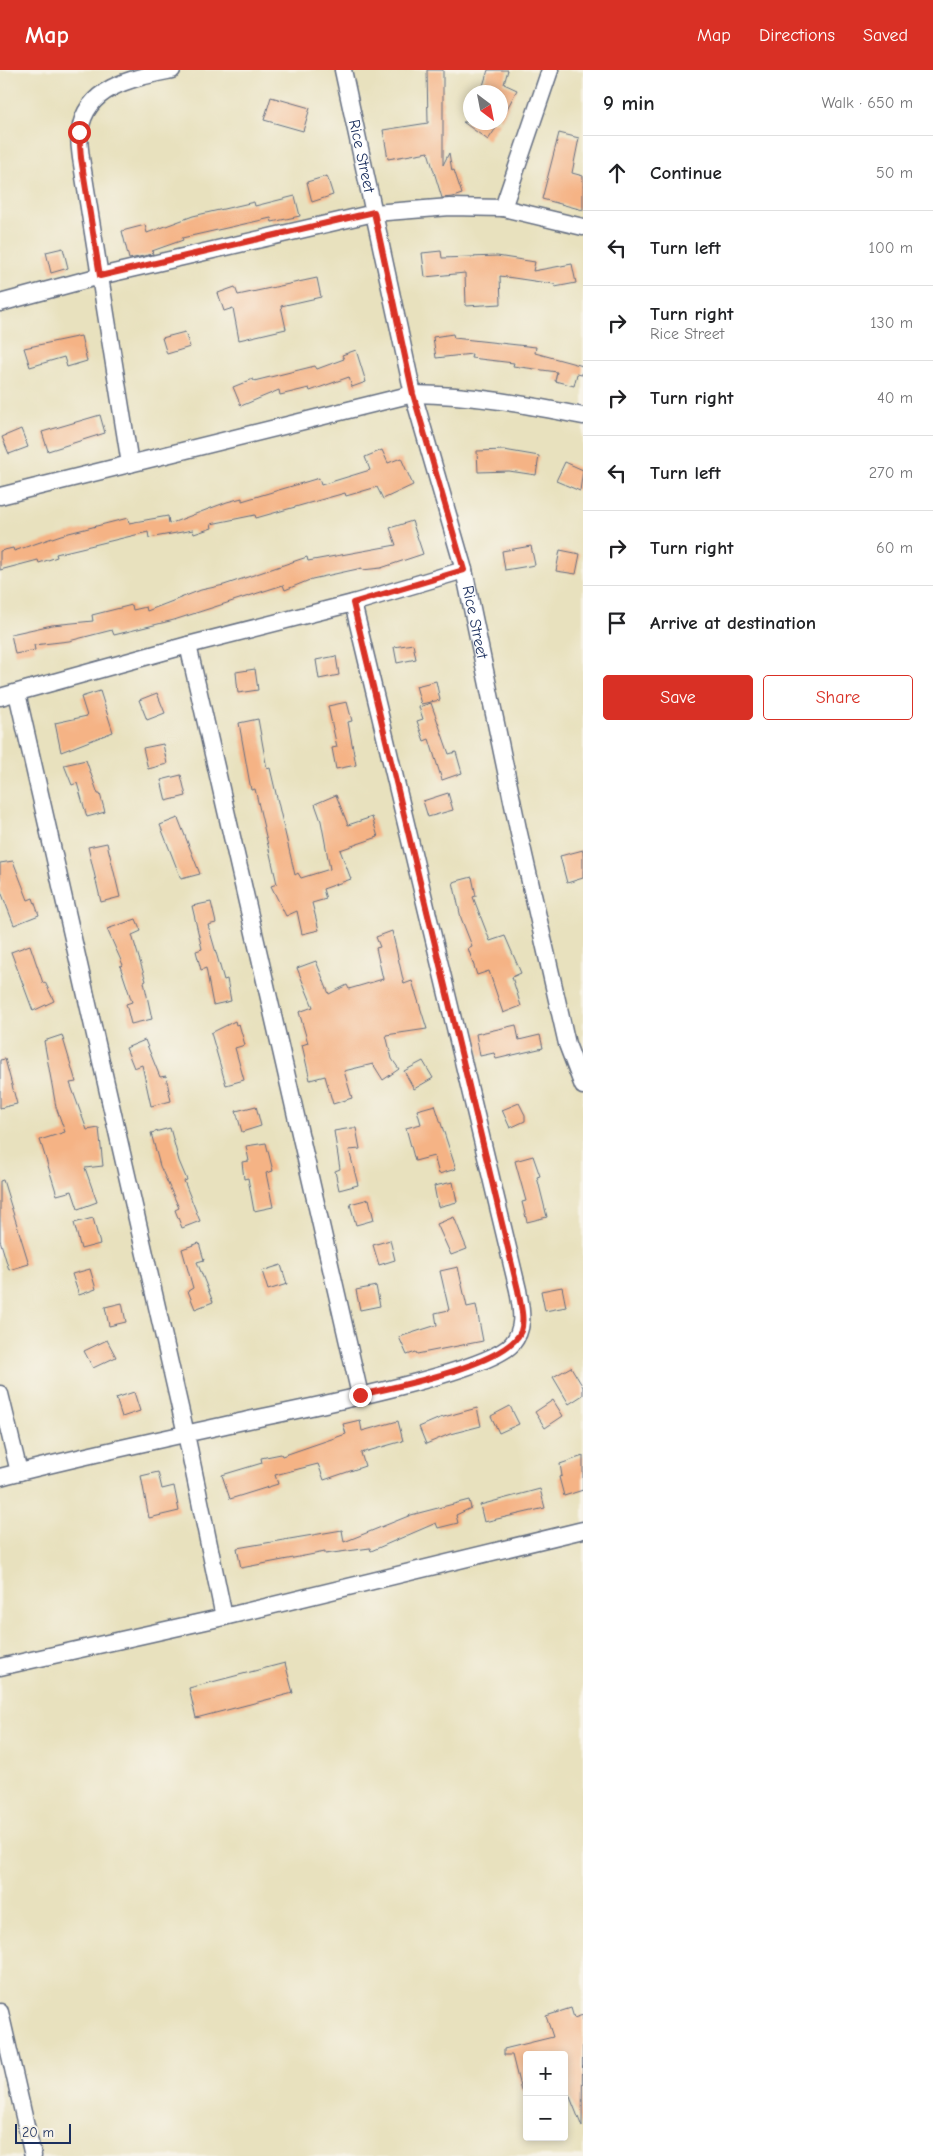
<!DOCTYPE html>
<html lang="en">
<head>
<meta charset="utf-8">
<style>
  body { margin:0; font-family:"Comic Neue",sans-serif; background:#f6f6f6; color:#202124 }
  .controls { position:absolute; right:15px; bottom:15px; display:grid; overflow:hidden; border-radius:5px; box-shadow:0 2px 8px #0003 }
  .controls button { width:45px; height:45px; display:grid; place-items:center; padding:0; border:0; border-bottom:1px solid #e0e0e0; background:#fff; color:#202124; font:25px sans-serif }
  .compass { position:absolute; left:463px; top:15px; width:45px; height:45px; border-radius:50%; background:#fff; box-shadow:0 2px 8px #0003; rotate:148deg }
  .scale { position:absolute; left:15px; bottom:12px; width:56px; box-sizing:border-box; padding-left:5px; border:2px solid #1b2f5e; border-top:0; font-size:14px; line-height:18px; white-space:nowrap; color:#1b2f5e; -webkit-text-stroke:4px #f7f3e8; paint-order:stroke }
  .stop { position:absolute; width:15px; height:15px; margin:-11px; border:4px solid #d93025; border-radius:50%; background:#fff }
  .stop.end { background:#d93025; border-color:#fff; box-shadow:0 1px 5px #0008 }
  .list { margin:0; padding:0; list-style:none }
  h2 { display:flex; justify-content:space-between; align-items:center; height:65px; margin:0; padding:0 20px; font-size:21px }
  h2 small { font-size:16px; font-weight:400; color:#757577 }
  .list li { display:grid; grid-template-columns:32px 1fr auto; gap:15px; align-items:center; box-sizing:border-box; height:75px; padding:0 20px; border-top:1px solid #e0e0e0 }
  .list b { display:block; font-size:19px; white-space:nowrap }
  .list p { margin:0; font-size:16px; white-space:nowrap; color:#757577 }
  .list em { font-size:16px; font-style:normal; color:#757577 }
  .actions { display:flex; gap:10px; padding:15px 20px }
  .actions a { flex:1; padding:11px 0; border:1px solid #d93025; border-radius:5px; text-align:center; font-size:18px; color:#d93025 }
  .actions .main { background:#d93025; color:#fff }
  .icon { flex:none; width:28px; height:28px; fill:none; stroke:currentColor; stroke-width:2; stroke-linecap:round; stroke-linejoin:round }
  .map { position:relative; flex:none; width:583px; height:2086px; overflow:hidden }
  header { display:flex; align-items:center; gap:30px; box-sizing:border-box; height:70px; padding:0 25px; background:#d93025; color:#fff }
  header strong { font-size:24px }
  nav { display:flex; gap:28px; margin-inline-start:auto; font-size:18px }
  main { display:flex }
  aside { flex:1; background:#fff }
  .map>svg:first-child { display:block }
</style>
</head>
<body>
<header>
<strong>Map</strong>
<nav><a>Map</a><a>Directions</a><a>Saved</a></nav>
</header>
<main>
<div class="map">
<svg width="583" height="2086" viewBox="0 0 583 2086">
  <rect width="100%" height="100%" fill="#f7f3e8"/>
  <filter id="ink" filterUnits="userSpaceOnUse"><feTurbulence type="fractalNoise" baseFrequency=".02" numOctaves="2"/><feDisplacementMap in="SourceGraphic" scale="10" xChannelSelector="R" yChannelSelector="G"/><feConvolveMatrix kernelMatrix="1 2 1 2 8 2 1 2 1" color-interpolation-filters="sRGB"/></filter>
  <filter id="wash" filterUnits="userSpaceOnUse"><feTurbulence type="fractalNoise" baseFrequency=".0096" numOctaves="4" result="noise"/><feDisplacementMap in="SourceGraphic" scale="20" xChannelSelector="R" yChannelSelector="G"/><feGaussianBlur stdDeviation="1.12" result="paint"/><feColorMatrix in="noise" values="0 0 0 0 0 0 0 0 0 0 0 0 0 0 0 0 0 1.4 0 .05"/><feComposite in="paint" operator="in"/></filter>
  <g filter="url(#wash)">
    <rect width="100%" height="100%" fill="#e8e1be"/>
    <g id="blocks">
      <g fill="#f5b385">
        <path d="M427,0H443V95L449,83L452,101L454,100L462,124L453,127L442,128L428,82L388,89L383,60L428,53Z"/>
        <path d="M488,0H508L504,14L517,20L500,52V22H481Z"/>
        <path d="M271,27L310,38L303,61L264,50Z"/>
        <path d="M463,52H500L488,70Z"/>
        <path d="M559,63L579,68L572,103L583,106V140L542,129Z"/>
        <path d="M327,106L333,125L312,132L307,112Z"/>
        <path d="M295,126L300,146L272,152L271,148L182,168L183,170L152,181L153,184L129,189L122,161L145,155L147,163L193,146L254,132L255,136Z"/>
        <path d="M63,178L68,198L51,203L46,182Z"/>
        <path d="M441,181L442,188L497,186L535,192L533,201L572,194L576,213L555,217L554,214L500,206L501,234L466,236L465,203L425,207L422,183Z"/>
        <path d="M317,208L321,227L281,236L286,259L239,270L233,238L224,241L218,223L235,217L238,225Z"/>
        <path d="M185,262L190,277L167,284L162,268Z"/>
        <path d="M453,264L454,268L536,277L535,283L583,296L582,305L577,304L574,316L555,311L557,302L513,296L514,293L471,288L472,284L436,288L433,267Z"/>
        <path d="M81,266L87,291L67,297L64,287L30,297L24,278Z"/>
        <path d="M356,280L366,312L352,317L349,307L310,321L309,318L280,325L279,320L241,336L233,317L253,309L254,311L315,296L317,299L344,289L342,285Z"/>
        <path d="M100,345L105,363L48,381L42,362Z"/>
        <path d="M21,359L28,377L9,384L2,367Z"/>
        <path d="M382,380L388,393L401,388L413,415L383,429L377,417L346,426L345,423L256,448L255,445L211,454L212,458L194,464L193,460L149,468L148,462L56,484L57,487L39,493L38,490L0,500V481L13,478L14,481L61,465L128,448L129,453L168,446L169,454L227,432L242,428V431L319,408L321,415L370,400L365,387Z"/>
        <path d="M504,380L539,386L536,405L509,401L478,402L477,381Z"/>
        <path d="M565,392L583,400L580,421L556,411Z"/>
        <path d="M412,451L423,484L381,498L362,500V498L312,509L285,520L283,515L174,550L114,565L112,560L69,571L34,575L35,580L15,584L11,564L52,555L93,551L92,545L132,535L133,540L146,537L147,541L201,520L224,515L307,487L308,491L396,475L390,458Z"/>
        <path d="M531,476L535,495L505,500L502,481Z"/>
        <path d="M560,480L580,484L576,504L556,501Z"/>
        <path d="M413,574L416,589L397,593L394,577Z"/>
        <path d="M336,586L339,605L319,609L316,590Z"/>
        <path d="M255,599L258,620L238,623L236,602Z"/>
        <path d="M436,611L440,630L421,634L416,616Z"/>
        <path d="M100,621L113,662L61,682L55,653L87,646L81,627Z"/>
        <path d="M157,623L165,643L147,650L139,630Z"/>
        <path d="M347,632L352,651L348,652L356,695L336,699L332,678L337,677L328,636Z"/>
        <path d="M431,633L449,684L456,682L462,703L442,710L429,669L424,671L417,651L423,649L419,637Z"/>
        <path d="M258,649L267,699L270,698L295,805L298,803L301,808L330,799L321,751L315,734L336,725L348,755L372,747L378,767L340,780L351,809L323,819L326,829L312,833L319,860L302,864L297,841L286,846L271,816L277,814L255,719L251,720L239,653Z"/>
        <path d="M163,674L167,694L148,699L143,678Z"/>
        <path d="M86,690L98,724H100L105,742L87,747L77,713L72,715L64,695Z"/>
        <path d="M181,705L186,726L166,731L161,710Z"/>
        <path d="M448,723L453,740L428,747L423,731Z"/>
        <path d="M178,748L200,804L181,809L160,755Z"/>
        <path d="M107,773L120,827L101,832L88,777Z"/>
        <path d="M583,780V808L567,813L560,786Z"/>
        <path d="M13,791L28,830L33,828L39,845L14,855L0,819V793Z"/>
        <path d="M472,807L476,826L473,827L490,871L505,866L521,903L512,907L521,936L503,943L489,901L477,905L468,878L472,876L461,848L453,812Z"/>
        <path d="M211,832L216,853L208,855L224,910L227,909L231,931L213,935L206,898L201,900L196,881L202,879L192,836Z"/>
        <path d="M136,849L141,861L132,865L146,911L144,912L152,949L131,954L126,934L132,932L120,896L123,895L107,859Z"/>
        <path d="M392,861L404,914L412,911L427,959L386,965L392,989L399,999L383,1010L373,994L344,1001L352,1028L333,1034L325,1006L310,1010L302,975L308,973L299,942L313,937L297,898L316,891L329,924L347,915L349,919L383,909L376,878L380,877L376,867Z"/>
        <path d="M30,875L43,913L45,912L54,931L33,941L11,882Z"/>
        <path d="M235,951L236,955L239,954L245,975L235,978L244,1010L226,1015L211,963Z"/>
        <path d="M516,955L519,970L540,965L543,978L496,989L494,983L480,986L476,964Z"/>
        <path d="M62,965L76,1012L70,1013L87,1060L99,1058L103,1096L85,1098L97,1132L78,1139L72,1121L57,1125L40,1070L65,1062L56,1037L44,971Z"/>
        <path d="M145,970L160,1007L166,1006L171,1031L151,1036L142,995L134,998L126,978Z"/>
        <path d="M5,989L17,1034L0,1038V990Z"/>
        <path d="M423,991L433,1008L414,1019L404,1001Z"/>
        <path d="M519,1033L525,1045V1051L510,1058L502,1040Z"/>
        <path d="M435,1035L456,1099L439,1104L434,1086L415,1091L406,1058L421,1054L417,1040Z"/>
        <path d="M256,1036L261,1056L242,1062L236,1041Z"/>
        <path d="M170,1058L179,1091L187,1110L184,1111L200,1151L182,1158L175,1140L179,1138L160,1096L151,1063Z"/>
        <path d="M352,1058H356L360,1079L349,1080L358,1115L339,1120L335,1101L340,1099L334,1061Z"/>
        <path d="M266,1073L273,1101L266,1103L273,1137L254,1141L248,1108L244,1109L242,1092L249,1091L246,1076Z"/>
        <path d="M533,1086L540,1106L537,1107L547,1147L527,1152L522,1132L526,1131L515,1091Z"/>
        <path d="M3,1110L29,1194L9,1200L0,1170V1111Z"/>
        <path d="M453,1112L457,1132L438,1137L434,1116Z"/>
        <path d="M369,1129L374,1150L356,1155L350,1134Z"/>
        <path d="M454,1147L467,1179L451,1185L437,1154Z"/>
        <path d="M93,1148L100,1174L81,1179L74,1153Z"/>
        <path d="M390,1170L395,1190L379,1195L373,1175Z"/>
        <path d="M199,1173L204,1190L197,1192L213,1232L195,1239L188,1221L193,1218L182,1179Z"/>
        <path d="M281,1195L287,1214L268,1220L262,1201Z"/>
        <path d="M458,1197L467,1237L476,1235L483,1271L417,1284L416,1282L407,1285L399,1267L437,1255L435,1243L449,1240L440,1201Z"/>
        <path d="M90,1199L96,1219L79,1225L72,1204Z"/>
        <path d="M376,1216L380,1236L360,1240L356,1220Z"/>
        <path d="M562,1217L566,1237L545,1241L541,1221Z"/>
        <path d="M122,1233L126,1252L109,1256L105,1237Z"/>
        <path d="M107,1270L116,1287L93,1298L84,1281Z"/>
        <path d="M571,1297L583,1317V1325L569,1334L553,1307Z"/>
        <path d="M134,1322L140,1341L122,1347L116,1328Z"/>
        <path d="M553,1330L563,1346L545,1358L535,1342Z"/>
        <path d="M510,1336L519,1354L499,1363L491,1346Z"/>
        <path d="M477,1338L481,1356L450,1364L426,1374L419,1357L440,1348Z"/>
        <path d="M360,1350L362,1361L398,1351L403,1371L361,1383L365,1396L324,1410L318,1394L275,1405L278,1414L230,1429L222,1405L262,1393L261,1388L281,1384L282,1386L346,1364L343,1354Z"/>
        <path d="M583,1386V1420L564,1426L559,1407L562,1406L560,1394Z"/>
        <path d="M158,1402L162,1419L174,1416L179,1441L149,1448L141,1406Z"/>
        <path d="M540,1419L545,1438L484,1452L480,1435Z"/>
        <path d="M469,1430L471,1438L456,1445L458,1453L438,1458L436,1453L371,1481L370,1478L325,1484V1482L241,1498L237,1478L342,1460L344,1472L411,1445Z"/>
        <path d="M285,1593L293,1623L196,1648L189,1618Z"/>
        <path d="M571,1938L574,1948L583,1945L582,2057L564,2012V1985H527V2020L521,2021L512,1985H504V1979L553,1967L546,1946Z"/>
      </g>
    </g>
  </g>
  <g filter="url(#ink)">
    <use href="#blocks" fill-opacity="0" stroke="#636d80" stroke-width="1"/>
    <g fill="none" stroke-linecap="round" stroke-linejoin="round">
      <g stroke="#636d80" stroke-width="19">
        <g id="minor">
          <path id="s1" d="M343,0L413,324L464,500L518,759L567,974L583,1016"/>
          <path d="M503,138L550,0"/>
          <path d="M0,233L100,206L374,143L450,137L503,138L583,157"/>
          <path d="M130,394L81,88C80,79 78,69 80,61C86,16 134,8 172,0"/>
          <path d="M0,426L413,324C474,325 524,334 583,346"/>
          <path d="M188,575L360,1325"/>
          <path d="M17,623L186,1364L224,1547"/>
          <path d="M0,627L188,575L353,533L464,500"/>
          <path d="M0,1324L19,1402"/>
          <path d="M0,1407C81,1386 163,1369 244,1351C292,1341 486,1304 512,1274C526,1257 521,1239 518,1220L353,533"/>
          <path d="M0,1597L224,1547L583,1460"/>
          <path d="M0,1942L33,2086"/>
        </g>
      </g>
      <use href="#minor" stroke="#fff" stroke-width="16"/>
    </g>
  </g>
  <g fill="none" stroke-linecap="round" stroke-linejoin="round" filter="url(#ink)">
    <path stroke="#d93025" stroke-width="6" d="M79,62L81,88L100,206L374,142L413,324L464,500L353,533L518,1220C520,1232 525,1249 521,1261C508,1295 394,1317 360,1325"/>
  </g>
  <g text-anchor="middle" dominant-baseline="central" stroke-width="4.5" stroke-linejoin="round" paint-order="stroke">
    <g font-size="16" fill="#1b2f5e" stroke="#f7f3e8">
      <text stroke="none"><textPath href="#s1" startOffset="88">Rice Street</textPath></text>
      <text stroke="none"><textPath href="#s1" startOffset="568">Rice Street</textPath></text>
    </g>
  </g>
</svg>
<div class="controls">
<button>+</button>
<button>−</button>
</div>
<svg class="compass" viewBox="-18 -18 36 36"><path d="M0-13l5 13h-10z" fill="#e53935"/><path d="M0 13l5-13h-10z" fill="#757577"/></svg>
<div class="scale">20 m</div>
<div class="stop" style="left:79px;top:62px"></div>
<div class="stop end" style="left:360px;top:1325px"></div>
</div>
<aside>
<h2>9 min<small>Walk · 650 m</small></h2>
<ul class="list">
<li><svg class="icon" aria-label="ahead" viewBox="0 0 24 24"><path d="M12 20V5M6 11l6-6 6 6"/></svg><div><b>Continue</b></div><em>50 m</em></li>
<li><svg class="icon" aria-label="left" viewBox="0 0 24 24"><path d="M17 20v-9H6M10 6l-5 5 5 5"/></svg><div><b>Turn left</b></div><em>100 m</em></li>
<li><svg class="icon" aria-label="right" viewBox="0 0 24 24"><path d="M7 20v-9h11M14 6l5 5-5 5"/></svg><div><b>Turn right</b><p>Rice Street</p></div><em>130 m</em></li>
<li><svg class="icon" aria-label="right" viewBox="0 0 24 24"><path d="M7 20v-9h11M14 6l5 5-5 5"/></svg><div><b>Turn right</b></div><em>40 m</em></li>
<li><svg class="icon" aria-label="left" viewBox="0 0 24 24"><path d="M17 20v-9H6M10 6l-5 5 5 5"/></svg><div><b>Turn left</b></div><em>270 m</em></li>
<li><svg class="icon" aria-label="right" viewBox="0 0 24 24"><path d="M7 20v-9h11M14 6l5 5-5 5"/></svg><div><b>Turn right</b></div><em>60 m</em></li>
<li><svg class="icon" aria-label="arrive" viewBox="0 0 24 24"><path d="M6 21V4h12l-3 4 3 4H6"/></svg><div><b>Arrive at destination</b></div></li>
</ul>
<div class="actions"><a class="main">Save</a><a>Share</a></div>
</aside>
</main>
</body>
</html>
